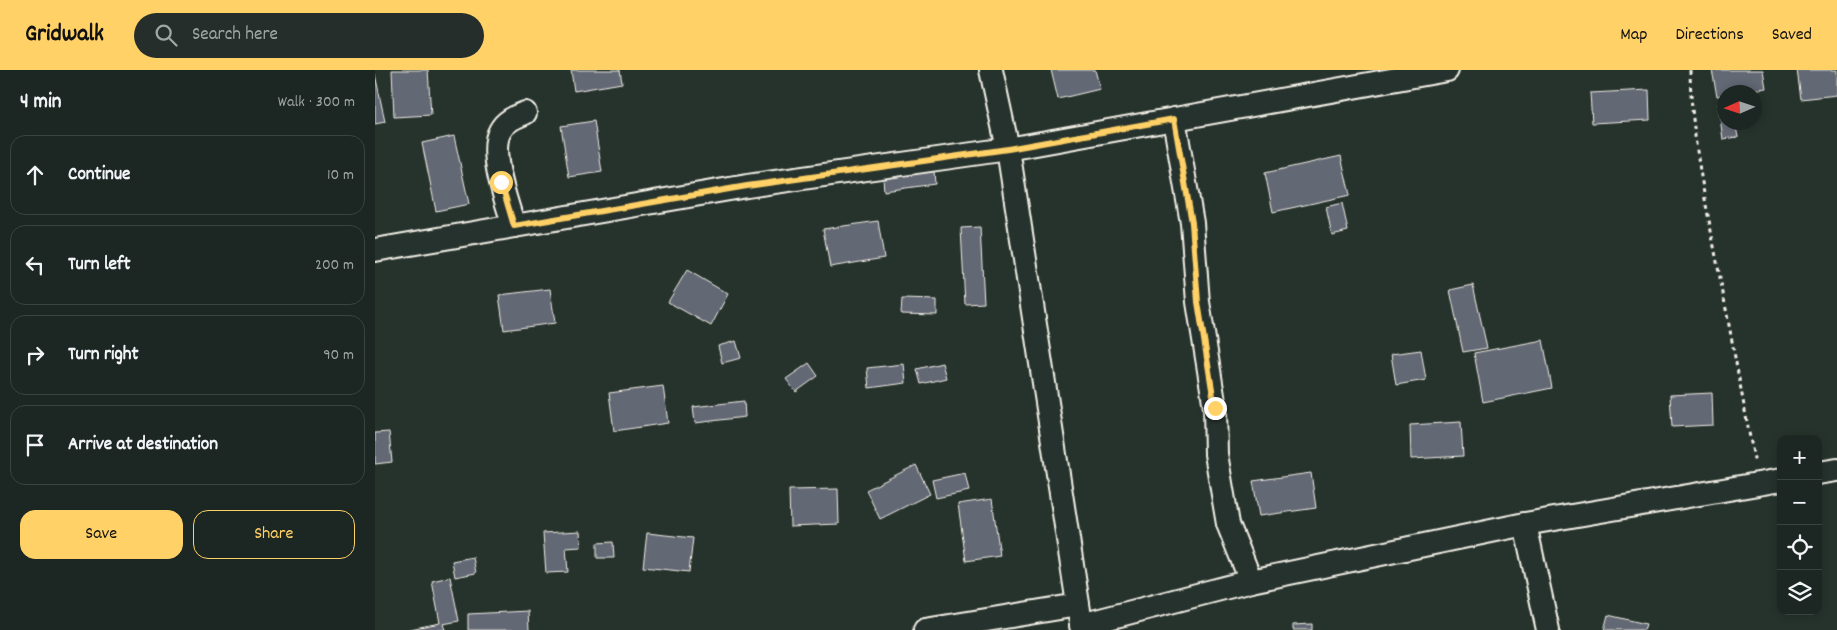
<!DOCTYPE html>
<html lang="en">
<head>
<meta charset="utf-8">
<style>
  body { margin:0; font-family:Dekko,sans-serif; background:#252e2a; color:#f1f3f6 }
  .controls { position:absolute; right:15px; bottom:15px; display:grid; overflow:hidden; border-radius:10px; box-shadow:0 2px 8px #0003 }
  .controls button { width:45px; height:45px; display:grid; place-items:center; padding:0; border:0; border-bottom:1px solid #3a4340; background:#1c2622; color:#f1f3f6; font:25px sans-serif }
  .compass { position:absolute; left:1342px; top:15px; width:45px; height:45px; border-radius:50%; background:#1c2622; box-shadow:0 2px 8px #0003; rotate:267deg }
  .stop { position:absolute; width:15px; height:15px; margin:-11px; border:4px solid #ffd166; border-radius:50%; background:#fff }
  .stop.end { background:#ffd166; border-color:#fff; box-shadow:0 1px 5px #0008 }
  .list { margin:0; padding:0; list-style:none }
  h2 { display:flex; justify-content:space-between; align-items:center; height:65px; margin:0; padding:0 20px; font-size:21px }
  h2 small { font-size:16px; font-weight:400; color:#a0a5a5 }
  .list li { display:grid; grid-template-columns:32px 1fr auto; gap:15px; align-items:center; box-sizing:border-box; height:80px; margin:0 10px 10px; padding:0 10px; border:1px solid #3a4340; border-radius:15px }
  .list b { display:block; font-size:19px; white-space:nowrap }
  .list em { font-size:16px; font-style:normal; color:#a0a5a5 }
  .actions { display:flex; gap:10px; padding:15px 20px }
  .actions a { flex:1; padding:11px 0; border:1px solid #ffd166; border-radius:15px; text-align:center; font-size:18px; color:#ffd166 }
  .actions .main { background:#ffd166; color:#111 }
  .icon { flex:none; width:28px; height:28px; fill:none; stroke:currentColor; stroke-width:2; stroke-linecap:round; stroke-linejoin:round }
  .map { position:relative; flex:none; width:1462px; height:560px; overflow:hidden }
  header { display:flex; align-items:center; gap:30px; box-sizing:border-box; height:70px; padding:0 25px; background:#ffd166; color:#111 }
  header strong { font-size:24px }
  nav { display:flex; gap:28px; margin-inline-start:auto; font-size:18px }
  .search { width:350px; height:45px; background:#252e2a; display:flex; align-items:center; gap:12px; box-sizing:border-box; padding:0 18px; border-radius:28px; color:#a0a5a5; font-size:19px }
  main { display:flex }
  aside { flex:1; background:#1c2622 }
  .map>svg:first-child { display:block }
</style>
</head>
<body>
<header>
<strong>Gridwalk</strong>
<div class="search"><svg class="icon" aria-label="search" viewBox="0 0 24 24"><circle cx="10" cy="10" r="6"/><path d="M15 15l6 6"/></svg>Search here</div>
<nav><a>Map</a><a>Directions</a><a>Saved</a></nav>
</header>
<main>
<aside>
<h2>4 min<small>Walk · 300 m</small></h2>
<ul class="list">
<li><svg class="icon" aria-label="ahead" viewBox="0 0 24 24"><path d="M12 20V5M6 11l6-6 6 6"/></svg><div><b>Continue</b></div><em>10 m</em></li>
<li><svg class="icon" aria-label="left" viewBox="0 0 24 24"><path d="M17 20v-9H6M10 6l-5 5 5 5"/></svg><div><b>Turn left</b></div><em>200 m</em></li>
<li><svg class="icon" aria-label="right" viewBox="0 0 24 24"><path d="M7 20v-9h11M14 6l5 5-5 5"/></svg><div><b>Turn right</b></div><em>90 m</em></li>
<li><svg class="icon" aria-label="arrive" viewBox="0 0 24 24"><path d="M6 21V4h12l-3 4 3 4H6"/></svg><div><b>Arrive at destination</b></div></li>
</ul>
<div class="actions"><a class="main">Save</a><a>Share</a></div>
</aside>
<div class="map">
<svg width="1462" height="560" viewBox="0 0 1462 560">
  <rect width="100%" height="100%" fill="#26332d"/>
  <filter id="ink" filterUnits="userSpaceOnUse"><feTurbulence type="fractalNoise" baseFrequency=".02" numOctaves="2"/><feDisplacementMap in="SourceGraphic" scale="10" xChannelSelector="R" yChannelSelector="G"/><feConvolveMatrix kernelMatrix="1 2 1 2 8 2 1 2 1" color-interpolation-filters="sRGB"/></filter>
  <g filter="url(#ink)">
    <g fill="#636775" stroke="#f4f1e8">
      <path d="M17,0H53L56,45L19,47Z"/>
      <path d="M196,0H245L247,13L199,21Z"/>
      <path d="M676,0H720L725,19L683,29Z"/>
      <path d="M1337,0H1388L1391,18L1364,22H1350V25L1342,26Z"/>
      <path d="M1422,0H1462V25L1426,29Z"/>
      <path d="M0,4L10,52L0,54Z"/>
      <path d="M1274,20L1275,50L1217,53L1215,23Z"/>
      <path d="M1350,33V52H1360L1363,67L1348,69L1343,34Z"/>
      <path d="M219,51L227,102L194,107L186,56Z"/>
      <path d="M79,66L94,134L61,141L47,73Z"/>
      <path d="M966,86L975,125L898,142L890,103Z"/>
      <path d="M559,101L560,114L509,121L508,108Z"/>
      <path d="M967,133L973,161L957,165L951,137Z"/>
      <path d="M503,151L509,188L455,197L448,159Z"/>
      <path d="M605,157L609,233L590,234L586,158Z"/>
      <path d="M312,200L353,224L336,256L293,232Z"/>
      <path d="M1098,215L1112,278L1088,282L1075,220Z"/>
      <path d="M175,219L180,253L129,260L124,225Z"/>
      <path d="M527,229L562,230V245L526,244Z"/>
      <path d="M1168,270L1177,318L1108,332L1099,283Z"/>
      <path d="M361,271L366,288L347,293L343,276Z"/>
      <path d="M1046,280L1051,310L1021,315L1016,284Z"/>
      <path d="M434,293L443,306L421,322L411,309Z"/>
      <path d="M567,293L571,308L546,314L542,299Z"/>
      <path d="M529,294L531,313L494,318L492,298Z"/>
      <path d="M288,316L293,353L239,361L234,323Z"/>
      <path d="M1337,323L1338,355L1297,357L1295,325Z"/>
      <path d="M369,331L370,347L320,353L318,337Z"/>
      <path d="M1086,352L1088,386L1036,389L1035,355Z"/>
      <path d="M14,362L17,392L0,394V363Z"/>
      <path d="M541,395L555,424L505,449L491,420Z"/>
      <path d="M590,403L594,421L561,428L557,410Z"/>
      <path d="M936,403L941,438L884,446L878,411Z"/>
      <path d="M463,419L464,454L415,456L414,420Z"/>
      <path d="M617,429L625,486L591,491L583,434Z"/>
      <path d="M205,461L206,477L191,478L193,502L171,503L168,463Z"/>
      <path d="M272,463L318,468L314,502L268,497Z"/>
      <path d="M238,472L239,488H222V473Z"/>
      <path d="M98,487L101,503L80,507L77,491Z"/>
      <path d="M75,507L84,551L68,554L70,560H30L65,553L57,511Z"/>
      <path d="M153,541L154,560H93V544Z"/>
      <path d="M1233,545L1271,554L1269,560H1229Z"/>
      <path d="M937,554V560H918V555Z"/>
    </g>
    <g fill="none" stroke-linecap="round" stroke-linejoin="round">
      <g stroke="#f4f1e8" stroke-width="26">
        <g id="street">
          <path d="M616,0L633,79L707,560"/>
          <path d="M799,49L817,153L823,232L840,338L841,384L853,454L876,511"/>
          <path d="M139,156C132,134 113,82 125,61C130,51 140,47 150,43"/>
          <path d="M0,180L372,116L633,79L1072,0"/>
          <path d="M1443,403L1462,400"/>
          <path d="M1150,454L1173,560"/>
          <path d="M706,555L876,511L1150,454L1406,410"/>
          <path d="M550,560L703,535"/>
        </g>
      </g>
      <path stroke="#f4f1e8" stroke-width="3" stroke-dasharray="4 4" stroke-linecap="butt" d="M1315,0C1316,64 1330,129 1342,192C1355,259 1367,326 1380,394"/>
      <use href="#street" stroke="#26332d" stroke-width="22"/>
    </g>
  </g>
  <g fill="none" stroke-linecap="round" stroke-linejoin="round" filter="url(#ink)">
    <path stroke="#ffd166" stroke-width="6" d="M126,112L139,156L372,116L633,79L799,49L817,153L823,232L840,338"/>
  </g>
</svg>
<div class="controls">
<button>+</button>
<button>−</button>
<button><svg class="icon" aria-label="locate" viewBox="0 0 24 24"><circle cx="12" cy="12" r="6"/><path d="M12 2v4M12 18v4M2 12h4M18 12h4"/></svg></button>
<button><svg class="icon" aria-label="layers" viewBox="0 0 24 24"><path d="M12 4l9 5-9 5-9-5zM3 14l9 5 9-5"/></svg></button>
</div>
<svg class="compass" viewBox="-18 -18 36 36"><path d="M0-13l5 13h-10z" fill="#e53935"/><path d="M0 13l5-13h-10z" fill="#a0a5a5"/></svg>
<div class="stop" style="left:126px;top:112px"></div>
<div class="stop end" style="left:840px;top:338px"></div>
</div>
</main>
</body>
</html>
